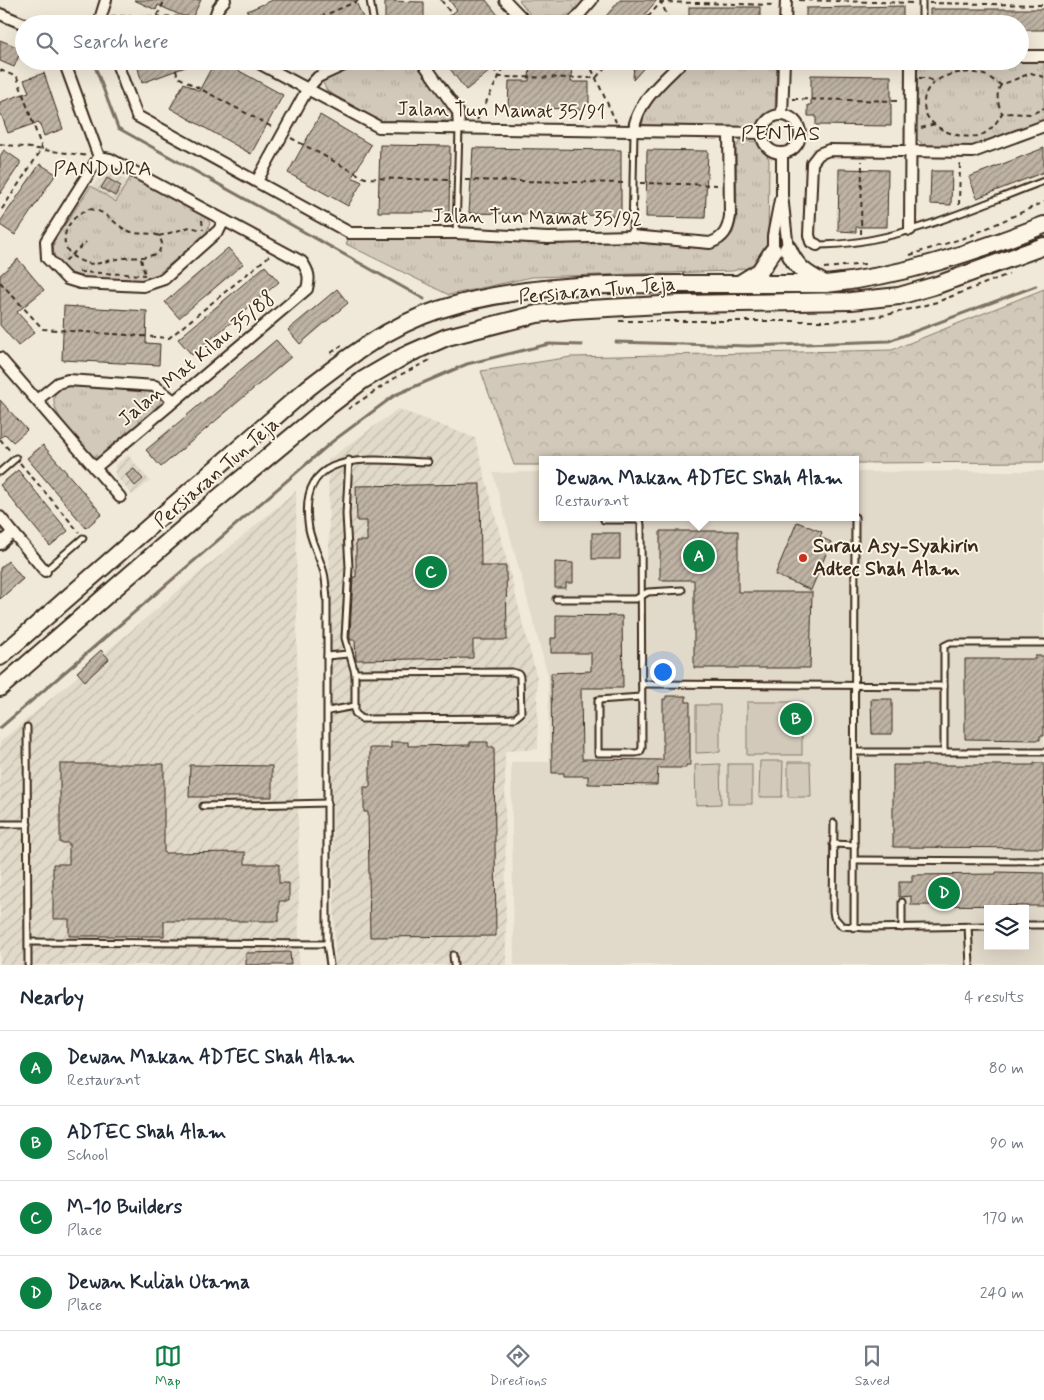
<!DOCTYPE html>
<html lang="en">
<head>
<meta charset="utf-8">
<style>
  body { margin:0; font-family:Mynerve,sans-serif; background:#f6f6f7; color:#1f2937 }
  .controls { position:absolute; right:15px; bottom:15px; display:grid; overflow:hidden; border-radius:0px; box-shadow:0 5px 20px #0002 }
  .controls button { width:45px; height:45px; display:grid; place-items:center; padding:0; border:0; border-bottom:1px solid #e0e1e3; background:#fff; color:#1f2937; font:25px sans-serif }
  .you { position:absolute; left:662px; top:671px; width:18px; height:18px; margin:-12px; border:4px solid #fff; border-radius:50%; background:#1a73e8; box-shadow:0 0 0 8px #1a73e833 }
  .badge { display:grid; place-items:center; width:32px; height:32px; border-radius:50%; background:#0b8043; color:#fff; font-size:16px; font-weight:700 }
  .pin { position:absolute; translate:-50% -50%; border:2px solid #fff; box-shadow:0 1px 5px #0006 }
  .popup { position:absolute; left:539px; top:456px; width:320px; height:65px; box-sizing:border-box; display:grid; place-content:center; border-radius:0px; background:#fff; filter:drop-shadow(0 1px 4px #0005); font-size:16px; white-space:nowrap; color:#747a83 }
  .popup b { font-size:19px; color:#1f2937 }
  .popup::after { content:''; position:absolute; left:50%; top:100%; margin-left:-10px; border:10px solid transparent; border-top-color:#fff }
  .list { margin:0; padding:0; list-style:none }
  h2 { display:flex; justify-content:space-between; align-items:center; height:65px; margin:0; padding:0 20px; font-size:21px }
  h2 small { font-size:16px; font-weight:400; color:#747a83 }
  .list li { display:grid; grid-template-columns:32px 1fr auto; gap:15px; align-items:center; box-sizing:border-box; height:75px; padding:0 20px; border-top:1px solid #e0e1e3 }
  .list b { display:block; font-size:19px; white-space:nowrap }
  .list p { margin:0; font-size:16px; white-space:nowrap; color:#747a83 }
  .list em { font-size:16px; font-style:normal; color:#747a83 }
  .icon { flex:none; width:28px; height:28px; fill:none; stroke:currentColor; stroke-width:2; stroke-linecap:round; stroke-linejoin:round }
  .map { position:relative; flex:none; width:1044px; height:965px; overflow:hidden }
  .search { position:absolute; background:#fff; box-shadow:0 5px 20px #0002; left:15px; right:15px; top:15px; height:55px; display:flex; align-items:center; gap:12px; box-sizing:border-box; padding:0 18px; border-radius:28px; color:#747a83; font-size:19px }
  .sheet { height:365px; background:#fff }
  nav { display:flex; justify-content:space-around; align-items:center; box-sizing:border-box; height:70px; border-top:1px solid #e0e1e3; background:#fff; font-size:14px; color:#747a83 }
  nav a { display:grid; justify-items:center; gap:2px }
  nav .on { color:#0b8043 }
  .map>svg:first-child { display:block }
</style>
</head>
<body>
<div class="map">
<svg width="1044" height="965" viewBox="0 0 1044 965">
  <defs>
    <pattern id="industrial-furrows" width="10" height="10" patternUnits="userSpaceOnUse" patternTransform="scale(1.25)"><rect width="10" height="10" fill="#e1d9c9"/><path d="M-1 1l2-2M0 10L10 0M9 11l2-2" fill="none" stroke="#c2baac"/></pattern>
    <pattern id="forest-crowns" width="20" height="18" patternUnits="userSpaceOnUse" patternTransform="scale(1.25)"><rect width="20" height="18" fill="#d2c9ba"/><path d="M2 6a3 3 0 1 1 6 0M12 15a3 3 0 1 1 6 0" fill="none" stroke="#b5ad9f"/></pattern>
    <pattern id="park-tufts" width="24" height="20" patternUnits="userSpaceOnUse" patternTransform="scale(1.25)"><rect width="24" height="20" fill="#d2c9ba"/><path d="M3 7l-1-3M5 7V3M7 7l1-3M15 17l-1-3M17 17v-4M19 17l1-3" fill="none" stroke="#b5ad9f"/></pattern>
    <pattern id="building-hatch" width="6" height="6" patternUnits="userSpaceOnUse" patternTransform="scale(1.25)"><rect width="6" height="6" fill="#beb3a4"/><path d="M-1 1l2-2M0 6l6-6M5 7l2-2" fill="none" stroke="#9c9285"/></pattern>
  </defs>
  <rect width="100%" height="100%" fill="#f0e9d9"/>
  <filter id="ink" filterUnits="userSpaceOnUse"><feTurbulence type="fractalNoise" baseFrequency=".02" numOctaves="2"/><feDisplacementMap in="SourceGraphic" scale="10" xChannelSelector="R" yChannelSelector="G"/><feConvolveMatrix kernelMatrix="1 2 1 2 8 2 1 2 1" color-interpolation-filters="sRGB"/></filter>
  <g filter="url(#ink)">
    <path fill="#e1d9c9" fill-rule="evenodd" d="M1044,471V965H514L511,762H549L548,676L493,473L543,472V517H855V472ZM988,909H1025V946H988Z"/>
    <g fill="url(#industrial-furrows)">
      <path d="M111,171L128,181L116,202L92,187L101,174Z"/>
      <path d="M398,409L475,438L537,678L538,749L505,751L506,965H335L328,460Z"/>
      <path d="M128,455L150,481L132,495L115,475V465Z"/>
      <path d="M296,491L299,965H0V742Z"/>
    </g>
    <g fill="#d2c9ba" stroke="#867a6c">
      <rect x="747" y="702" width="55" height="53"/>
      <path d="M696,705H720V752L696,753Z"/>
      <path d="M760,761H783L782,797H759Z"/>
      <path d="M788,762H810L811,797H788Z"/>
      <path d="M720,764L721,804L696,805L695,765Z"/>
      <rect x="728" y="764" width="24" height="40"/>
    </g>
    <path fill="url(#forest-crowns)" stroke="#867a6c" d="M1044,289V462L855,463V460H543V465H514L481,371L571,357L892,350Z"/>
    <g fill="url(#park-tufts)" stroke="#867a6c">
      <path d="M519,0H583L573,13L562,17L534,16L530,14Z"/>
      <path d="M368,61H413L453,113L449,121H380L327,91L323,83L325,79Z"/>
      <path d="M927,61L1044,62V121L974,146L923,145L916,138L917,69Z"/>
      <path d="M688,63H746V66L777,67L775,108L760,126L754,128L643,126C639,111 676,71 688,63Z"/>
      <path d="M740,140L757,142L769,159L768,249L754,271L743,268L733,271L532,277L449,295L346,244L349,237L457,239L547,244L632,242L711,247L724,243L733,233L737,217L736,148Z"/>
      <path d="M131,176L206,217L210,223L206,234L153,278L144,280C117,279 46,286 54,241L91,186L116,202Z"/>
      <path d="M64,386L147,391L158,395L161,400C157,410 115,449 105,455C100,458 95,457 90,454C79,440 34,400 64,386Z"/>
    </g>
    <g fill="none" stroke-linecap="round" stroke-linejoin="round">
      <g stroke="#7e7163" stroke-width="3">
        <path d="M93,61L118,128L424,299"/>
        <path d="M616,342L748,346L889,341L1036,286"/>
        <path d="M0,728L333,441L395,395L467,364L549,344L582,345"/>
      </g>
    </g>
    <g fill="url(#building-hatch)" stroke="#3b2a1e">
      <path d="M134,0H201L191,20L158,5L156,10Z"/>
      <path d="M273,0H355L366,24H252L247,11Z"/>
      <path d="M449,0H486L505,24H439L457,10Z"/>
      <path d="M620,0H657L645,14L657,24H599Z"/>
      <path d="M385,1L424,2V24H385Z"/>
      <path d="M903,6V24H806V8Z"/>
      <rect x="689" y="7" width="71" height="17"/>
      <path d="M930,9H1044V30H1020V24H930Z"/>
      <path d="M0,40L22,49L14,67L0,61Z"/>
      <path d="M136,61H199V62L142,83Z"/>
      <path d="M215,61H221L283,95L251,154L170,108L184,83L199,91Z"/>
      <path d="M444,61H482L490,71L466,90Z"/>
      <path d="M530,61H572L571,82H589V109L508,108L509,81H529Z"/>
      <path d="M634,61H650L633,80Z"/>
      <path d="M44,73L63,129L44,136L39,122L8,133L0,111V102L29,92L24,80Z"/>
      <path d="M811,75L891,76V126L816,125V116H808V105H811Z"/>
      <path d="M320,115L371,145L352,177L362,182L348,206L288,173Z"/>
      <path d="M380,145L450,146L449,212H378Z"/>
      <path d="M473,148L621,150V216L469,213Z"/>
      <path d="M1044,148V172L977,198L969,177Z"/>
      <path d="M4,150L20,161V164L0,194V156Z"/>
      <path d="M647,150L708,151L705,218L646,217Z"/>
      <path d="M40,164L56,174L15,235L0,225V222Z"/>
      <path d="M839,169L888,170L887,227H856V232L838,231Z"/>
      <path d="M931,171H952L951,205L930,204Z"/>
      <path d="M107,178L121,186L115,196L101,188Z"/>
      <path d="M228,248L243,264L179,318L165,302Z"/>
      <path d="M18,259L44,290L17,312L35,332L18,346L0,325V275Z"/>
      <path d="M265,266L279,282L192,355L178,339Z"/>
      <path d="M337,289L348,303L300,344L288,330Z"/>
      <path d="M64,306L147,311L146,343L160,344L159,365L62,360Z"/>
      <path d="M276,340L291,357L161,467L146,450Z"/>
      <path d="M0,400L27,430L13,442L5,434L0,438Z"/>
      <path d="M43,445L102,514L86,528L27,458Z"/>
      <path d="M134,469L143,479L135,486L126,475Z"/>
      <path d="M18,470L68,531L50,546L0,485Z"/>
      <path d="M480,484L481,566H506L507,640H473V658L356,660L355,640H350V633L353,577H356V541H367V521H357L356,486Z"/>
      <path d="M797,522L822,532L820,537L831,542L811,590L775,575Z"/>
      <path d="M660,531H738V592H812L810,668H694V580H660Z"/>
      <rect x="592" y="533" width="28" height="26"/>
      <path d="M8,561L23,579L0,599V568Z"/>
      <path d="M555,562L573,563V583H566V588H555Z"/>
      <path d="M556,615L622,616L623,688H581L582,759L663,760V699H666V696H686V702H690V765H686V768H658L657,785L588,784V776H564V773H552L551,673L591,671V653H551V638H556Z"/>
      <path d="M101,650L109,659L85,681L77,672Z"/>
      <path d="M1035,656H1044V736H1040V740L965,739V659H1035Z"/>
      <path d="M871,699H892V734H872Z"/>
      <path d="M391,742H408V746L470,745V742H488V747H494L496,936L370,937L368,812H364V787H370V748H391Z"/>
      <path d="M1034,763H1044L1043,848L893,847V765H1034Z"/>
      <path d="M60,764H164V853L245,852V864H279V883H289V901H279V921H164V936H69V919H53V864H69V843H60Z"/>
      <path d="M190,765L272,766V797H189Z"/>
      <path d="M996,872L1044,873V906L911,905V896L899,897V882H912V875L996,874Z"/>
      <path d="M290,952L291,965H246V953Z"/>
    </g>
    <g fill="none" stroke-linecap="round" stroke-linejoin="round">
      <g stroke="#3b2a1e" stroke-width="9">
        <g id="lane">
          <path d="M370,0L374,24"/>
          <path d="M922,24V0"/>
          <path d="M456,233L459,128"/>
          <path d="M632,236L634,131"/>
          <path d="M817,245C896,245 971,208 1044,181"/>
          <path d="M349,460L346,514L349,567L345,638L355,673"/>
          <path d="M0,472L16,458"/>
          <path d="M604,520H640L641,525L642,748L640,752L636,753H598V700L641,697"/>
          <path d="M45,571L83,538"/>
          <path d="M556,599H636L648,592L682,590"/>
          <path d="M327,656L348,654"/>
          <path d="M642,684L944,686"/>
          <path d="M328,711L355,706V713L362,719L515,718L521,713L520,677L519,674L512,672L355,673V706"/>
          <path d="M27,727L28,965"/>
          <path d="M944,751V646L950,643H1044"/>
          <path d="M856,752H1044"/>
          <path d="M203,806L328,803"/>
          <path d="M834,823L833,911L834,917L842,926L866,928L988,926"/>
          <path d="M0,824H28"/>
          <path d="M833,844L855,845"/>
          <path d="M855,860L1044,861"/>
          <path d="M1025,925H1044"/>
          <path d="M968,926L970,965"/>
          <path d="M854,928L855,517"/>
          <path d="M902,928V902"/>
          <path d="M29,942L327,944"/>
          <path d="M453,955L454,965"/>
          <path d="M330,965L327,944V599C326,591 326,581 324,573C320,558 312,544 309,529C295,444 372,461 428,462"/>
        </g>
      </g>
      <g stroke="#3b2a1e" stroke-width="14">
        <g id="street">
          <path d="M505,0L528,24"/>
          <path d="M0,14L24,24"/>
          <path d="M102,24L101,16L106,0"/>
          <path d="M215,24C214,13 218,7 225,0"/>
          <path d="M571,24L592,0"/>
          <path d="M785,24L786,0"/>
          <path d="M1020,56H1044"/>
          <path d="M64,61L99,157L110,159L302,262C309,272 310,278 307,289L95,468"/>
          <path d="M116,61L137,116L350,233H456L548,238L632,236L710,243C724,238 728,230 730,216L729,133"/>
          <path d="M255,61L379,127L762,133"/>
          <path d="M422,61L458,112L459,128"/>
          <circle cx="781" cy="134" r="19"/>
          <path d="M782,115L784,61"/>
          <path d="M634,131C635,103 665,79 683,61"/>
          <path d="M782,153V195L788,249"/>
          <path d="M99,157L46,241L47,258L67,279L80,283L143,286L164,279L219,230L224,220"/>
          <path d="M257,181L308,88L318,77L353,61"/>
          <path d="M910,230L911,61"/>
          <path d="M817,245L811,242L809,235L812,163L819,154L829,150L973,152L1044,126"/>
          <path d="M773,251V236L780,200"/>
          <path d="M0,358L120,497"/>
          <path d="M37,400L58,383L68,380L155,386L174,401"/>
          <path d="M0,517L45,571"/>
          <path d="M0,544L12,533"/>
        </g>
      </g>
      <g stroke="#3b2a1e" stroke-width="20">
        <g id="primary">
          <path d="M788,249C796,268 806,274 823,283"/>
          <path d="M739,284L760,271L773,251"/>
          <path d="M0,657L308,388C348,357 389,326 438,310C516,285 596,284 678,284C727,284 776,284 826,284C903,276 972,253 1044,225"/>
          <path d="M0,688L216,500L329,406L363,380L406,355L447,337L537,314L572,310L679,304L851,301L899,296L937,285L1044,246"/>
        </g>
      </g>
      <g stroke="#3b2a1e" stroke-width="2" stroke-dasharray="5 4" stroke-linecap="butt">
        <path d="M441,0L459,24"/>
        <path d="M660,0L671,24"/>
        <path d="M799,0L914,3"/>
        <path d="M929,3L1044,5"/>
        <path d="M111,16L207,17"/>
        <path d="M160,24L157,16L165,0"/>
        <path d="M304,24L360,0"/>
        <path d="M642,24L661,2L775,5"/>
        <path d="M173,61L178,77L274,128"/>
        <path d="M488,61L499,77L596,78L610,61"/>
        <path d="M588,61L616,122"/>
        <path d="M971,61V71"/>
        <path d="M0,70L17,77L42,149L0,212"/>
        <path d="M1044,77L1031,73L1001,85C994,81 988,75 980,74C957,68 917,79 925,111C930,130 964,141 981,135C990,132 998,121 1002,113L1032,114L1044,108"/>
        <path d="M919,78H927L934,82"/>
        <path d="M1001,85C995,94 998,104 1002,113"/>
        <path d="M793,99L901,101"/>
        <path d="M477,120L507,61"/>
        <path d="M921,128L935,124"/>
        <path d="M291,138L365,178L451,180"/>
        <path d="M0,144L89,156"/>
        <path d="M465,180L626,183"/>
        <path d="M640,183L721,185"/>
        <path d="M959,205L960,163"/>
        <path d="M89,209C107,210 113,225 129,231C139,236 150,231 159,236L162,243L159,252C145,260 133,256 117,259C107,260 98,266 87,263C53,254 61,220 89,209Z"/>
        <path d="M202,220L203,230"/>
        <path d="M861,234L862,161"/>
        <path d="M159,236L190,227L202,230"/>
        <path d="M910,255L970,236L1044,202"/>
        <path d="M141,259L145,275"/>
        <path d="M65,261L86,242"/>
        <path d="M824,268L866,264"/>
        <path d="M79,272L145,275"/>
        <path d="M0,282L43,329L169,338L269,256"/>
        <path d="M619,321H832L887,315L937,302L1009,274"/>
        <path d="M331,353L342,345"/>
        <path d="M348,409L398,376L432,359"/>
        <path d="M0,439L11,452"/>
        <path d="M20,463L79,532"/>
      </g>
      <use href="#lane" stroke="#fcf5e5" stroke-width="5"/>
      <use href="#street" stroke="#fcf5e5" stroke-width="10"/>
      <use href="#primary" stroke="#fcf5e5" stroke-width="16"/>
    </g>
  </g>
  <circle fill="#c8321e" stroke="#fcf5e5" stroke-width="2" cx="803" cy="558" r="5"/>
  <g text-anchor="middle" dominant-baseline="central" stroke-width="4" stroke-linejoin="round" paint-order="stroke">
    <g font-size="20" fill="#3b2a1e" stroke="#fcf5e5">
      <text transform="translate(501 111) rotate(1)">Jalan Tun Mamat 35/91</text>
      <text transform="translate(537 218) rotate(1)">Jalan Tun Mamat 35/92</text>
      <text transform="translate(597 291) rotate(-5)">Persiaran Tun Teja</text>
      <text transform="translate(197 359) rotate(-40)">Jalan Mat Kilau 35/88</text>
      <text transform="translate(217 473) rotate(-41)">Persiaran Tun Teja</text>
    </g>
    <g font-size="20" font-weight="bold" fill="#3b2a1e" stroke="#fcf5e5" text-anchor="start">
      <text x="813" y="546">Surau Asy-Syakirin<tspan x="813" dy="23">Adtec Shah Alam</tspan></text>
    </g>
    <g font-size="21" letter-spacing="1" fill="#3b2a1e" stroke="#fcf5e5">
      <text x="781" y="134">PENTAS</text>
      <text x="103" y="169">PANDURA</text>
    </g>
  </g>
</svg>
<div class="controls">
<button><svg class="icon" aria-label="layers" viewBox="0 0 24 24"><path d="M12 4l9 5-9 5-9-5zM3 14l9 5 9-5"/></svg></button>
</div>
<div class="you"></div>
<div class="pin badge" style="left:699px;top:556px">A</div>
<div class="popup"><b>Dewan Makan ADTEC Shah Alam</b>Restaurant</div>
<div class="pin badge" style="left:796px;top:719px">B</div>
<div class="pin badge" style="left:431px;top:572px">C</div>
<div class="pin badge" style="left:944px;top:893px">D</div>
<div class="search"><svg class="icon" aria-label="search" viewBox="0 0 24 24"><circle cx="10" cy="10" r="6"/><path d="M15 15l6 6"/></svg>Search here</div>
</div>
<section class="sheet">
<h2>Nearby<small>4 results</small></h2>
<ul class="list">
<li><span class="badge">A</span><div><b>Dewan Makan ADTEC Shah Alam</b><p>Restaurant</p></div><em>80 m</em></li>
<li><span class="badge">B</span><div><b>ADTEC Shah Alam</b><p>School</p></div><em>90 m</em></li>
<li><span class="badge">C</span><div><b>M-10 Builders</b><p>Place</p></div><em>170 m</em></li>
<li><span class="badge">D</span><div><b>Dewan Kuliah Utama</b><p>Place</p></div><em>240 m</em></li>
</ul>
</section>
<nav>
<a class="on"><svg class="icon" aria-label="map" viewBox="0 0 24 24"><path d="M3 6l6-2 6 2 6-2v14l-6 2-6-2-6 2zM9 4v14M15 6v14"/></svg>Map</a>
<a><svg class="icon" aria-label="directions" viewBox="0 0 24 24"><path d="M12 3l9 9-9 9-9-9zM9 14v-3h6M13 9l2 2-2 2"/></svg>Directions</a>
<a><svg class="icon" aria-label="saved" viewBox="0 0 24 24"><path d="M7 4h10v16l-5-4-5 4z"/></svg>Saved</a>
</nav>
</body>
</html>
